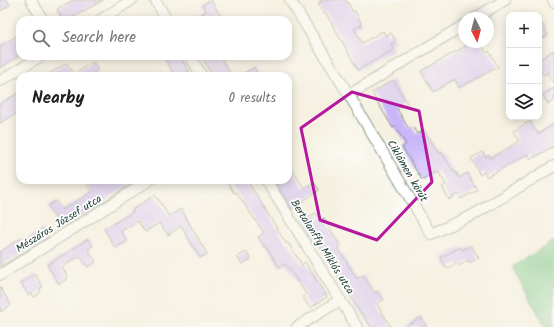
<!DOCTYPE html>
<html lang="en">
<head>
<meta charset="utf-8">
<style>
  body { margin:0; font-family:Kalam,sans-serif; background:#f2f2f2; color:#202124 }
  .controls { position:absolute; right:12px; top:12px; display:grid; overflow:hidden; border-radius:8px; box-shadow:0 2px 10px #0003 }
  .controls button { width:36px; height:36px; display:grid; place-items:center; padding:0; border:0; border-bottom:1px solid #e0e0e0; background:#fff; color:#202124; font:20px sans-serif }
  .compass { position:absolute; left:458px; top:12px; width:36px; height:36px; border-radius:50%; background:#fff; box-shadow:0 2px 10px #0003; rotate:174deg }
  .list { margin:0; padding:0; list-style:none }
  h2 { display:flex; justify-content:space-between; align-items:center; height:52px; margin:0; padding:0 16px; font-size:17px }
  h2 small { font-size:13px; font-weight:400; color:#757577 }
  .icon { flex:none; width:22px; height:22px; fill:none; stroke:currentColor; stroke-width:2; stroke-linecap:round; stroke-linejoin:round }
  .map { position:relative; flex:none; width:554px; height:327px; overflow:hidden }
  .search { position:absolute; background:#fff; box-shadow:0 2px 10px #0003; left:16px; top:16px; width:276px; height:44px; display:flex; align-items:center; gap:10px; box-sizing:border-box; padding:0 14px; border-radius:12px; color:#757577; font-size:15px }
  .panel { position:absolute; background:#fff; box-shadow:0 2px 10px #0003; left:16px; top:72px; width:276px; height:112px; border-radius:12px }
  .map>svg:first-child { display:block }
</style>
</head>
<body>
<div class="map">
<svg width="554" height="327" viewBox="0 0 554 327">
  <rect width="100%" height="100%" fill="#fff"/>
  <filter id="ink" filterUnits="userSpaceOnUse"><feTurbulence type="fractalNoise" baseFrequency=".025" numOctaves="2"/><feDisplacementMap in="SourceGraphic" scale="8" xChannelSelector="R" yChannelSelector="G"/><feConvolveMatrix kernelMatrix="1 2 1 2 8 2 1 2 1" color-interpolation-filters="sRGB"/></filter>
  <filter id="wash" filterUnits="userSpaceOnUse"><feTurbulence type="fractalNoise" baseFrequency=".012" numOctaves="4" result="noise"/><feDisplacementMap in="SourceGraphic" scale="16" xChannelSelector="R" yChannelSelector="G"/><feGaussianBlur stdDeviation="0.9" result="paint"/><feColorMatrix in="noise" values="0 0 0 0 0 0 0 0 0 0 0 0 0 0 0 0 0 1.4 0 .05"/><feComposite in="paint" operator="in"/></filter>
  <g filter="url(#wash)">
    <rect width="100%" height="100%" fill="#f5f1e1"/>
    <path fill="#77c98b" stroke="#4b8360" d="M554,241V327H546L512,267Z"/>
    <g id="blocks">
      <g fill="#c9b5f9">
        <path d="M0,0H7L10,5L0,11Z"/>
        <path d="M73,0H103L68,20H63L57,9Z"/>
        <path d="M211,0L220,15L211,20H191L206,11L202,5Z"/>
        <path d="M320,0H346L353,12L355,11L362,25L354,29L362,43L383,31L386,36L391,33L396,41L391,44L394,49L358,70L326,13L324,14L318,5L321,3Z"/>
        <path d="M539,19L548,35L539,40Z"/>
        <path d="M20,34V55L0,68V46Z"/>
        <path d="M464,42H480L486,53L489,51L498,67L459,88L455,79L433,92L421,71L466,46Z"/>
        <path d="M554,50V83L548,72L543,75L539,69V60Z"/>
        <path d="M163,56H180L189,72L182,76H175Z"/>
        <path d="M202,56H220L230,73L224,76H212Z"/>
        <path d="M93,62L98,70L89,76H45L67,63L74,74Z"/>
        <path d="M254,67L259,76H239Z"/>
        <path d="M393,80L407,103L397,109L409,129L413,127L417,134L424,130L439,154L442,152L454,173L456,172L459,178L467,173L477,190L461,199L458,194L449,200L442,187L446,185L438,171L422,180L402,147L406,144L395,127L393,128L372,93Z"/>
        <path d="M554,88V101L548,104L543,95Z"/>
        <path d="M20,92V111L0,123V104Z"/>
        <path d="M530,121L538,134L554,124V146L531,159L528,154L487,177L484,172L480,175L471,158L483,152L485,157L489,155L490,158L520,141L514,131Z"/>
        <path d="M288,163L304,188L314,182L319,190L292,209L274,180H288Z"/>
        <path d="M92,180H138L61,228L48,206L56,201L62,210L92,192L86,183Z"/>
        <path d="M226,180H247L286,243H288L302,265L305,262L327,297L310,308L303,297L306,294L286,264L279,267L266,246L264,247L258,237L264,233L236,192L234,193Z"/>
        <path d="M155,195L169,216L181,209L207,254L200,258L181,226L168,235L159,223L145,232L138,221L121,231L127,241L115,248L104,229L133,212L132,210Z"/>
        <path d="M316,213L320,220L324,218L340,246L338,248L357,279L363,275L375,293L378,291L384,300L377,304L391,327H371L362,313L361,314L304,220Z"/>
        <path d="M43,229L48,237L0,267V252L21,238L23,241Z"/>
        <path d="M88,239L93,246L88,249L96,262L88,267L80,256L62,267L68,278L59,284L47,265Z"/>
        <path d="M471,245L479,258L470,263L468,260L459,266L457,263L447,269L441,258L460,247L462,250Z"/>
        <path d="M246,252L251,259L242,264L237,257Z"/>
        <path d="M35,274L43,287L39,289L41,292L34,297L31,293L28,295L21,283Z"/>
        <path d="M0,287L11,305L0,312Z"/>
        <path d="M421,317L427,327H405Z"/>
      </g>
    </g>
  </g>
  <g filter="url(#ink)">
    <use href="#blocks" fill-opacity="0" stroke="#8a978a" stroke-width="1"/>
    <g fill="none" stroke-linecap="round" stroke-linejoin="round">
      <g stroke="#8a978a" stroke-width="12">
        <g id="street">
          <path d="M31,0L43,20"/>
          <path d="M155,0L167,20"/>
          <path d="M290,0L349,95L431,234L473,215L554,166"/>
          <path d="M553,0L554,2"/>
          <path d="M475,18L505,0"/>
          <path d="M100,20L132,0"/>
          <path d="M190,56L202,76"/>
          <path d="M0,81L41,56"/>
          <path d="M349,95L464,25"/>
          <path d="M266,180L357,327"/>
          <path d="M0,275L150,180"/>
          <path d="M297,327L340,300"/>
        </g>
      </g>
      <use href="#street" stroke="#fff" stroke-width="10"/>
    </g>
  </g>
  <path d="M0 0H554V327H0ZM352,92L419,111L432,182L377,240L320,220L301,128Z" fill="#f5f1e1" fill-opacity=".55" fill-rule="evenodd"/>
  <path fill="none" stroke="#b5179e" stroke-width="3" stroke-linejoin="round" d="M352,92L419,111L432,182L377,240L320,220L301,128Z"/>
  <g text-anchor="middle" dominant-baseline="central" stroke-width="3.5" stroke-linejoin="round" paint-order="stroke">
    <g font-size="11" fill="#1f3d34" stroke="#fff">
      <text transform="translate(407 171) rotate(60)">Ciklámen körút</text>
      <text transform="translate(59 224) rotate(-32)">Mészáros József utca</text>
      <text transform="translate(322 247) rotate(58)">Bertalanffy Miklós utca</text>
    </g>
  </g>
</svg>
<div class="controls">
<button>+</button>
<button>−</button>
<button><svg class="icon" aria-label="layers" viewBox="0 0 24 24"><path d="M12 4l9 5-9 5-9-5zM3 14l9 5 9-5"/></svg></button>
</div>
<svg class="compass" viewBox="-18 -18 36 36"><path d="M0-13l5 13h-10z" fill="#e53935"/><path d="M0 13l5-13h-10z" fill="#757577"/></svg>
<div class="search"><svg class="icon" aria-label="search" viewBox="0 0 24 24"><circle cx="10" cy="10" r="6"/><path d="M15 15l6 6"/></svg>Search here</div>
<section class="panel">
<h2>Nearby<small>0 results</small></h2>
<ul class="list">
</ul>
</section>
</div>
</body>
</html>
